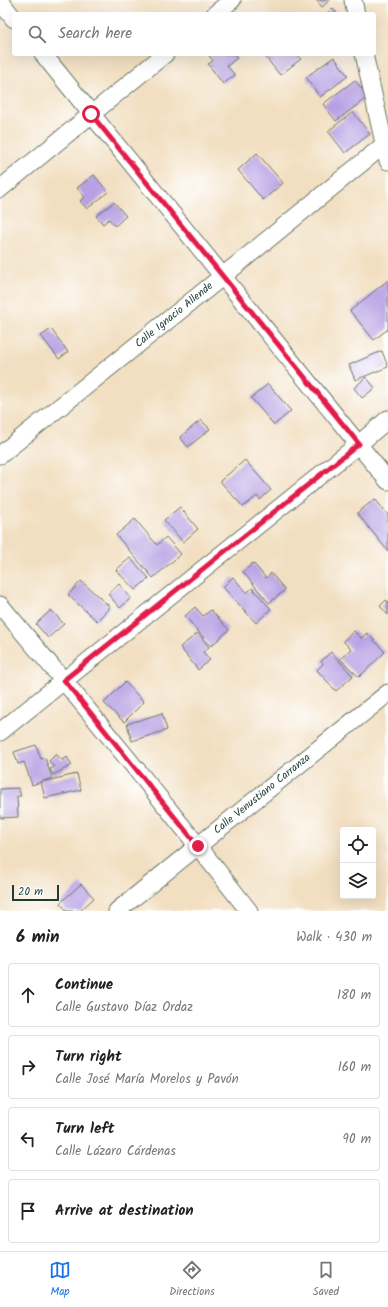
<!DOCTYPE html>
<html lang="en">
<head>
<meta charset="utf-8">
<style>
  body { margin:0; font-family:Kalam,sans-serif; background:#f2f2f2; color:#222 }
  .controls { position:absolute; right:12px; bottom:12px; display:grid; overflow:hidden; border-radius:4px; box-shadow:0 4px 16px #0002 }
  .controls button { width:36px; height:36px; display:grid; place-items:center; padding:0; border:0; border-bottom:1px solid #e0e0e0; background:#fff; color:#222; font:20px sans-serif }
  .scale { position:absolute; left:12px; bottom:10px; width:47px; box-sizing:border-box; padding-left:4px; border:2px solid #1f3d34; border-top:0; font-size:11px; line-height:14px; white-space:nowrap; color:#1f3d34; -webkit-text-stroke:3px #fff; paint-order:stroke }
  .stop { position:absolute; width:12px; height:12px; margin:-9px; border:3px solid #e11d48; border-radius:50%; background:#fff }
  .stop.end { background:#e11d48; border-color:#fff; box-shadow:0 1px 4px #0008 }
  .list { margin:0; padding:0; list-style:none }
  h2 { display:flex; justify-content:space-between; align-items:center; height:52px; margin:0; padding:0 16px; font-size:17px }
  h2 small { font-size:13px; font-weight:400; color:#767676 }
  .list li { display:grid; grid-template-columns:26px 1fr auto; gap:12px; align-items:center; box-sizing:border-box; height:64px; margin:0 8px 8px; padding:0 8px; border:1px solid #e0e0e0; border-radius:4px }
  .list b { display:block; font-size:15px; white-space:nowrap }
  .list p { margin:0; font-size:13px; white-space:nowrap; color:#767676 }
  .list em { font-size:13px; font-style:normal; color:#767676 }
  .icon { flex:none; width:22px; height:22px; fill:none; stroke:currentColor; stroke-width:2; stroke-linecap:round; stroke-linejoin:round }
  .map { position:relative; flex:none; width:388px; height:911px; overflow:hidden }
  .search { position:absolute; background:#fff; box-shadow:0 4px 16px #0002; left:12px; right:12px; top:12px; height:44px; display:flex; align-items:center; gap:10px; box-sizing:border-box; padding:0 14px; border-radius:4px; color:#767676; font-size:15px }
  .sheet { height:340px; background:#fff }
  nav { display:flex; justify-content:space-around; align-items:center; box-sizing:border-box; height:56px; border-top:1px solid #e0e0e0; background:#fff; font-size:11px; color:#767676 }
  nav a { display:grid; justify-items:center; gap:2px }
  nav .on { color:#1a73e8 }
  .map>svg:first-child { display:block }
</style>
</head>
<body>
<div class="map">
<svg width="388" height="911" viewBox="0 0 388 911">
  <rect width="100%" height="100%" fill="#fff"/>
  <filter id="ink" filterUnits="userSpaceOnUse"><feTurbulence type="fractalNoise" baseFrequency=".025" numOctaves="2"/><feDisplacementMap in="SourceGraphic" scale="8" xChannelSelector="R" yChannelSelector="G"/><feConvolveMatrix kernelMatrix="1 2 1 2 8 2 1 2 1" color-interpolation-filters="sRGB"/></filter>
  <filter id="wash" filterUnits="userSpaceOnUse"><feTurbulence type="fractalNoise" baseFrequency=".012" numOctaves="4" result="noise"/><feDisplacementMap in="SourceGraphic" scale="16" xChannelSelector="R" yChannelSelector="G"/><feGaussianBlur stdDeviation="0.9" result="paint"/><feColorMatrix in="noise" values="0 0 0 0 0 0 0 0 0 0 0 0 0 0 0 0 0 1.4 0 .05"/><feComposite in="paint" operator="in"/></filter>
  <g filter="url(#wash)">
    <rect width="100%" height="100%" fill="#f2dfc1"/>
    <g id="blocks">
      <g fill="#b7a0e3">
        <path d="M316,0H330L322,7Z"/>
        <path d="M332,8L337,14H326Z"/>
        <path d="M208,54H234L237,58L227,66L235,75L223,84L208,64L213,61Z"/>
        <path d="M263,54H297L301,59L280,75Z"/>
        <path d="M334,57L348,76L320,97L306,77Z"/>
        <path d="M355,80L368,97L336,121L323,104Z"/>
        <path d="M353,112L370,134L345,153L328,131Z"/>
        <path d="M257,153L283,183L263,200L238,170Z"/>
        <path d="M94,175L108,192L87,209L80,201L85,197L77,188Z"/>
        <path d="M114,202L126,216L115,226L109,219L103,224L96,216Z"/>
        <path d="M388,280V329L374,340L350,311Z"/>
        <path d="M51,329L68,352L59,359L41,336Z"/>
        <path d="M382,351L388,367L355,380L349,365Z"/>
        <path d="M366,377L375,388L362,398L354,388Z"/>
        <path d="M268,384L291,411L274,425L251,398Z"/>
        <path d="M201,420L210,429L188,447L180,437Z"/>
        <path d="M245,460L271,490L260,500L257,496L243,507L220,481Z"/>
        <path d="M375,499L388,515V551L357,513Z"/>
        <path d="M180,507L198,529L183,542L164,520Z"/>
        <path d="M135,519L157,545L166,537L181,554L153,578L116,535Z"/>
        <path d="M130,558L149,578L135,590L116,570Z"/>
        <path d="M253,563L266,578L271,573L285,590L269,603L243,572Z"/>
        <path d="M233,577L247,593L252,588L271,609L256,623L223,587Z"/>
        <path d="M81,581L110,607L97,621L68,595Z"/>
        <path d="M119,584L131,598L120,608L108,594Z"/>
        <path d="M386,600L388,602V615L380,606Z"/>
        <path d="M195,607L203,616L211,610L229,630L211,646L185,616Z"/>
        <path d="M51,610L64,624L48,638L36,624Z"/>
        <path d="M354,631L361,638L367,633L385,652L359,677L340,659L351,649L343,641Z"/>
        <path d="M198,633L209,647L203,652L210,660L198,670L180,647Z"/>
        <path d="M331,652L353,676L336,691L317,670L323,664L321,661Z"/>
        <path d="M125,682L144,702L124,722L104,703Z"/>
        <path d="M162,713L167,730L132,741L127,724Z"/>
        <path d="M36,745L41,759L45,758L52,778L32,785L24,762L18,764L14,752Z"/>
        <path d="M56,754L62,760L67,757L72,765L53,775L50,769L54,767L49,761Z"/>
        <path d="M77,774L81,790L45,798L41,782Z"/>
        <path d="M18,788L21,796H17L18,817L0,818V789Z"/>
        <path d="M81,884L94,898L80,911H67L60,903Z"/>
      </g>
    </g>
  </g>
  <g filter="url(#ink)">
    <use href="#blocks" fill-opacity="0" stroke="#697665" stroke-width="1"/>
    <g fill="none" stroke-linecap="round" stroke-linejoin="round">
      <g stroke="#697665" stroke-width="19">
        <g id="minor">
          <path d="M353,0L356,14"/>
          <path d="M0,1L14,19"/>
          <path d="M215,14L232,0"/>
          <path d="M43,54L388,481"/>
          <path d="M364,54L388,161"/>
          <path d="M0,189L165,54"/>
          <path d="M0,455L223,276L385,144"/>
          <path d="M0,605C85,705 168,807 249,911"/>
          <path d="M0,732L359,444L388,419"/>
          <path d="M117,911L388,693"/>
        </g>
      </g>
      <use href="#minor" stroke="#fff" stroke-width="17"/>
    </g>
  </g>
  <g fill="none" stroke-linecap="round" stroke-linejoin="round" filter="url(#ink)">
    <path stroke="#e11d48" stroke-width="5" d="M91,114L359,444L64,680L198,846"/>
  </g>
  <g text-anchor="middle" dominant-baseline="central" stroke-width="4" stroke-linejoin="round" paint-order="stroke">
    <g font-size="11" fill="#1f3d34" stroke="#fff">
      <text transform="translate(174 315) rotate(-39)">Calle Ignacio Allende</text>
      <text transform="translate(262 794) rotate(-39)">Calle Venustiano Carranza</text>
    </g>
  </g>
</svg>
<div class="controls">
<button><svg class="icon" aria-label="locate" viewBox="0 0 24 24"><circle cx="12" cy="12" r="6"/><path d="M12 2v4M12 18v4M2 12h4M18 12h4"/></svg></button>
<button><svg class="icon" aria-label="layers" viewBox="0 0 24 24"><path d="M12 4l9 5-9 5-9-5zM3 14l9 5 9-5"/></svg></button>
</div>
<div class="scale">20 m</div>
<div class="stop" style="left:91px;top:114px"></div>
<div class="stop end" style="left:198px;top:846px"></div>
<div class="search"><svg class="icon" aria-label="search" viewBox="0 0 24 24"><circle cx="10" cy="10" r="6"/><path d="M15 15l6 6"/></svg>Search here</div>
</div>
<section class="sheet">
<h2>6 min<small>Walk · 430 m</small></h2>
<ul class="list">
<li><svg class="icon" aria-label="ahead" viewBox="0 0 24 24"><path d="M12 20V5M6 11l6-6 6 6"/></svg><div><b>Continue</b><p>Calle Gustavo Díaz Ordaz</p></div><em>180 m</em></li>
<li><svg class="icon" aria-label="right" viewBox="0 0 24 24"><path d="M7 20v-9h11M14 6l5 5-5 5"/></svg><div><b>Turn right</b><p>Calle José María Morelos y Pavón</p></div><em>160 m</em></li>
<li><svg class="icon" aria-label="left" viewBox="0 0 24 24"><path d="M17 20v-9H6M10 6l-5 5 5 5"/></svg><div><b>Turn left</b><p>Calle Lázaro Cárdenas</p></div><em>90 m</em></li>
<li><svg class="icon" aria-label="arrive" viewBox="0 0 24 24"><path d="M6 21V4h12l-3 4 3 4H6"/></svg><div><b>Arrive at destination</b></div></li>
</ul>
</section>
<nav>
<a class="on"><svg class="icon" aria-label="map" viewBox="0 0 24 24"><path d="M3 6l6-2 6 2 6-2v14l-6 2-6-2-6 2zM9 4v14M15 6v14"/></svg>Map</a>
<a><svg class="icon" aria-label="directions" viewBox="0 0 24 24"><path d="M12 3l9 9-9 9-9-9zM9 14v-3h6M13 9l2 2-2 2"/></svg>Directions</a>
<a><svg class="icon" aria-label="saved" viewBox="0 0 24 24"><path d="M7 4h10v16l-5-4-5 4z"/></svg>Saved</a>
</nav>
</body>
</html>
